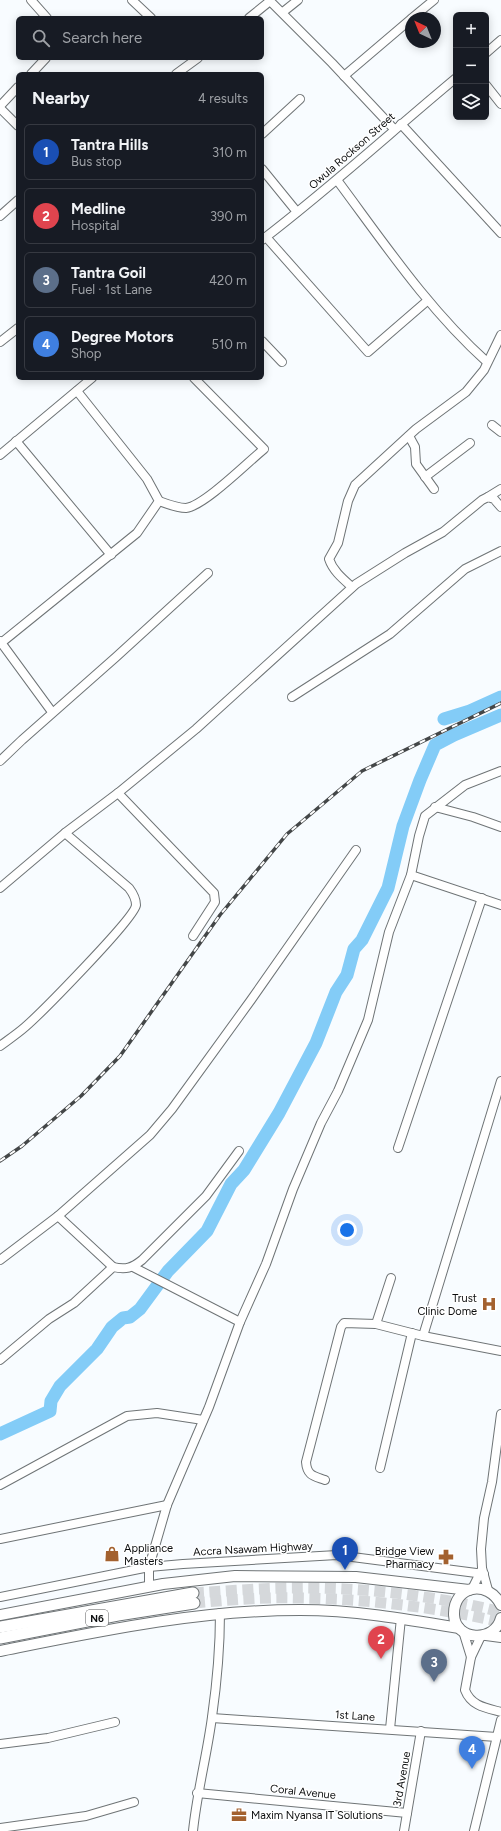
<!DOCTYPE html>
<html lang="en">
<head>
<meta charset="utf-8">
<style>
  body { margin:0; font-family:Figtree,sans-serif; background:#20242c; color:#f1f3f6 }
  .controls { position:absolute; right:12px; top:12px; display:grid; overflow:hidden; border-radius:6px; box-shadow:0 2px 10px #0003 }
  .controls button { width:36px; height:36px; display:grid; place-items:center; padding:0; border:0; border-bottom:1px solid #363941; background:#171b24; color:#f1f3f6; font:20px sans-serif }
  .compass { position:absolute; left:405px; top:12px; width:36px; height:36px; border-radius:50%; background:#171b24; box-shadow:0 2px 10px #0003; rotate:317deg }
  .you { position:absolute; left:347px; top:1230px; width:14px; height:14px; margin:-10px; border:3px solid #fff; border-radius:50%; background:#1a73e8; box-shadow:0 0 0 6px #1a73e833 }
  .badge { display:grid; place-items:center; width:26px; height:26px; border-radius:50%; background:#7c3aed; color:#fff; font-size:13px; font-weight:700 }
  .pin { position:absolute; translate:-50% -33px; filter:drop-shadow(0 1px 2px #0008) }
  .pin::after { content:''; position:absolute; top:21px; width:14px; height:12px; background:inherit; clip-path:polygon(0 0,100% 0,50% 100%) }
  .list { margin:0; padding:0; list-style:none }
  h2 { display:flex; justify-content:space-between; align-items:center; height:52px; margin:0; padding:0 16px; font-size:17px }
  h2 small { font-size:13px; font-weight:400; color:#9ea1a6 }
  .list li { display:grid; grid-template-columns:26px 1fr auto; gap:12px; align-items:center; box-sizing:border-box; height:56px; margin:0 8px 8px; padding:0 8px; border:1px solid #363941; border-radius:6px }
  .list b { display:block; font-size:15px; white-space:nowrap }
  .list p { margin:0; font-size:13px; white-space:nowrap; color:#9ea1a6 }
  .list em { font-size:13px; font-style:normal; color:#9ea1a6 }
  .icon { flex:none; width:22px; height:22px; fill:none; stroke:currentColor; stroke-width:2; stroke-linecap:round; stroke-linejoin:round }
  .map { position:relative; flex:none; width:501px; height:1831px; overflow:hidden }
  .search { position:absolute; background:#171b24; box-shadow:0 2px 10px #0003; left:16px; top:16px; width:248px; height:44px; display:flex; align-items:center; gap:10px; box-sizing:border-box; padding:0 14px; border-radius:6px; color:#9ea1a6; font-size:15px }
  .panel { position:absolute; background:#171b24; box-shadow:0 2px 10px #0003; left:16px; top:72px; width:248px; height:308px; border-radius:6px }
  .map>svg:first-child { display:block }
</style>
</head>
<body>
<div class="map">
<svg width="501" height="1831" viewBox="0 0 501 1831">
  <rect width="100%" height="100%" fill="#f8fcff"/>
  <g fill="none" stroke-linecap="round" stroke-linejoin="round">
    <g stroke="#83ccf7" stroke-width="13">
      <path d="M444,719L470,711L501,697"/>
      <path d="M0,1434L50,1411L51,1401L60,1386L97,1349L112,1327L123,1318L130,1317L140,1309L168,1271L207,1231L231,1184L244,1170L279,1113L316,1043L336,992L347,975L354,949L362,940L388,888L403,826L420,780L435,745L454,735L501,715"/>
    </g>
    <g stroke="#d5d8db" stroke-width="11" stroke-dasharray="11 5.5" stroke-linecap="butt">
      <path d="M193,1593C227,1591 262,1588 296,1588C362,1587 437,1596 501,1612"/>
      <path d="M194,1603C229,1600 264,1597 298,1598C367,1599 434,1607 501,1622"/>
    </g>
    <g stroke="#6f7476" stroke-width="10">
      <g id="minor">
        <path d="M31,0L47,18"/>
        <path d="M132,0L151,18"/>
        <path d="M269,0L332,63L394,129"/>
        <path d="M283,12L298,0"/>
        <path d="M249,18L270,1"/>
        <path d="M412,18L434,0"/>
        <path d="M486,53L501,40"/>
        <path d="M31,74L46,58"/>
        <path d="M176,74L198,58"/>
        <path d="M344,76L411,19"/>
        <path d="M486,85L501,104"/>
        <path d="M0,106L18,87"/>
        <path d="M0,108L18,126"/>
        <path d="M401,124L501,233"/>
        <path d="M262,134L300,99"/>
        <path d="M262,169L297,212"/>
        <path d="M337,180C384,243 428,309 487,362"/>
        <path d="M0,216L18,200"/>
        <path d="M266,237L368,352L427,301"/>
        <path d="M262,240C329,189 391,132 456,78"/>
        <path d="M262,341L282,362"/>
        <path d="M0,342L18,328"/>
        <path d="M492,425L501,432"/>
        <path d="M409,436L415,447L416,464L434,489"/>
        <path d="M16,441L111,555"/>
        <path d="M0,455L92,378"/>
        <path d="M425,477L470,443"/>
        <path d="M488,497L501,489"/>
        <path d="M159,501C167,504 177,508 186,508C204,506 248,462 264,449L194,378"/>
        <path d="M352,587C343,579 333,571 329,559L338,543L348,501L355,485L416,429L466,392L484,370L501,335"/>
        <path d="M0,641L52,712"/>
        <path d="M1,643L137,533L159,501L147,479L77,391"/>
        <path d="M292,697L390,634L465,569L501,551"/>
        <path d="M0,761L22,740L116,657L208,573"/>
        <path d="M118,793L214,893L215,902L193,936"/>
        <path d="M435,807L473,817L501,827"/>
        <path d="M411,875L501,905"/>
        <path d="M0,888L65,833L118,793L196,729L356,584L405,553L443,532L482,500L488,497L494,499L501,507"/>
        <path d="M0,1046C8,1040 17,1034 25,1027C40,1014 135,918 136,905C136,899 132,892 129,888L65,833"/>
        <path d="M398,1148L482,898"/>
        <path d="M58,1216L113,1267"/>
        <path d="M0,1260L58,1216L150,1135L172,1109L251,1000L356,850"/>
        <path d="M133,1267L240,1322"/>
        <path d="M376,1324L391,1278"/>
        <path d="M423,1336L501,1081"/>
        <path d="M0,1360L49,1319L74,1303L113,1267C126,1270 132,1268 142,1260L206,1196L239,1151"/>
        <path d="M380,1468L412,1333"/>
        <path d="M325,1480C314,1476 307,1476 306,1462L341,1327L344,1323L376,1324L423,1336L501,1351"/>
        <path d="M0,1485L127,1416L157,1413L203,1420"/>
        <path d="M0,1539L167,1505"/>
        <path d="M149,1587V1567L167,1505L209,1407L240,1322L266,1264L293,1189L321,1123L338,1091L368,1020L389,932L411,875L419,836L425,816L465,785L501,771"/>
        <path d="M472,1589L482,1569"/>
        <path d="M488,1590L482,1568L481,1549L484,1518L492,1482L501,1414"/>
        <path d="M0,1597L149,1567L183,1564L337,1555L484,1574"/>
        <path d="M463,1631L471,1657"/>
        <path d="M481,1636L471,1657L465,1690C471,1706 486,1708 501,1712"/>
        <path d="M212,1718L497,1737"/>
        <path d="M390,1729L401,1618"/>
        <path d="M0,1744L48,1738L115,1722"/>
        <path d="M197,1793L407,1813"/>
        <path d="M0,1828L86,1816L134,1802"/>
        <path d="M193,1831C197,1792 207,1755 212,1717C217,1682 220,1648 220,1613"/>
        <path d="M404,1831L421,1731"/>
        <path d="M474,1831L501,1720"/>
      </g>
    </g>
    <g stroke="#6f7476" stroke-width="12">
      <g id="major">
        <path d="M501,1605C488,1579 453,1585 454,1615C455,1641 495,1643 501,1618"/>
        <path d="M0,1615L163,1584L235,1576L356,1577L469,1590"/>
        <path d="M486,1635L501,1637"/>
        <path d="M0,1651C100,1631 198,1610 300,1610C354,1610 406,1619 459,1628"/>
      </g>
    </g>
    <g stroke="#6f7476" stroke-width="13">
      <g id="highway">
        <path d="M0,1627L193,1593"/>
        <path d="M0,1638L118,1615L194,1603"/>
      </g>
    </g>
    <use href="#minor" stroke="#fff" stroke-width="8"/>
    <use href="#major" stroke="#fff" stroke-width="10"/>
    <use href="#highway" stroke="#fff" stroke-width="11"/>
    <g stroke="#444748" stroke-width="3.5">
      <path id="rail" d="M0,1161L22,1146L81,1096L120,1056L220,915L287,834L362,771L501,703"/>
    </g>
    <use href="#rail" stroke="#fff" stroke-width="2" stroke-dasharray="6" stroke-linecap="butt"/>
  </g>
  <defs>
    <g id="hospital-bare" transform="scale(1.2)"><path d="M-5-5h3v3.5h4V-5h3V5h-3V1.5h-4V5h-3Z" fill="#a3612f" stroke="#fff" stroke-width="2.5" paint-order="stroke"/></g>
    <g id="shop-bare" transform="scale(1.2)"><path d="M-5-2.5h2.3a2.7 3.5 0 0 1 5.4 0H5L5.5 6h-11ZM-1.5-2.5h3a1.5 2.3 0 0 0-3 0Z" fill="#a3612f" stroke="#fff" stroke-width="2.5" paint-order="stroke"/></g>
    <g id="pharmacy-bare" transform="scale(1.2)"><path d="M-2-6h4v4h4v4h-4v4h-4v-4h-4v-4h4Z" fill="#a3612f" stroke="#fff" stroke-width="2.5" paint-order="stroke"/></g>
    <g id="office-bare" transform="scale(1.2)"><path d="M-6-3h4V-5.5h4V-3h4V5H-6ZM-1-4.5V-3h2v-1.5ZM-6 0V1H6V0Z" fill="#a3612f" stroke="#fff" stroke-width="2.5" paint-order="stroke"/></g>
  </defs>
  <g fill-rule="evenodd">
    <use href="#hospital-bare" x="489" y="1304"/>
    <use href="#shop-bare" x="112" y="1554"/>
    <use href="#pharmacy-bare" x="446" y="1557"/>
    <use href="#office-bare" x="239" y="1815"/>
  </g>
  <g text-anchor="middle" dominant-baseline="central" stroke-width="3" stroke-linejoin="round" paint-order="stroke">
    <rect fill="#fff" stroke="#555657" stroke-width="1" x="86" y="1610" width="22" height="16" rx="3"/>
    <g font-size="10" font-weight="bold" fill="#0c0e0f">
      <text x="97" y="1618">N6</text>
    </g>
    <g font-size="11" fill="#0c0e0f" stroke="#fff">
      <text transform="translate(352 151) rotate(-41)">Owula Rockson Street</text>
      <text transform="translate(253 1549) rotate(-3)">Accra Nsawam Highway</text>
      <text transform="translate(355 1716) rotate(4)">1st Lane</text>
      <text transform="translate(402 1779) rotate(-80)">3rd Avenue</text>
      <text transform="translate(303 1792) rotate(6)">Coral Avenue</text>
    </g>
    <g font-size="11" fill="#0c0e0f" stroke="#fff" text-anchor="end">
      <text x="477" y="1298">Trust<tspan x="477" dy="13">Clinic Dome</tspan></text>
      <text x="124" y="1548" text-anchor="start">Appliance<tspan x="124" dy="13">Masters</tspan></text>
      <text x="434" y="1551">Bridge View<tspan x="434" dy="13">Pharmacy</tspan></text>
      <text x="251" y="1815" text-anchor="start">Maxim Nyansa IT Solutions</text>
    </g>
  </g>
</svg>
<div class="controls">
<button>+</button>
<button>−</button>
<button><svg class="icon" aria-label="layers" viewBox="0 0 24 24"><path d="M12 4l9 5-9 5-9-5zM3 14l9 5 9-5"/></svg></button>
</div>
<svg class="compass" viewBox="-18 -18 36 36"><path d="M0-13l5 13h-10z" fill="#e53935"/><path d="M0 13l5-13h-10z" fill="#9ea1a6"/></svg>
<div class="you"></div>
<div class="pin badge" style="left:345px;top:1570px;background:#1a4fb4">1</div>
<div class="pin badge" style="left:381px;top:1659px;background:#e0444e">2</div>
<div class="pin badge" style="left:434px;top:1682px;background:#5c6f8a">3</div>
<div class="pin badge" style="left:472px;top:1769px;background:#3f7fe0">4</div>
<div class="search"><svg class="icon" aria-label="search" viewBox="0 0 24 24"><circle cx="10" cy="10" r="6"/><path d="M15 15l6 6"/></svg>Search here</div>
<section class="panel">
<h2>Nearby<small>4 results</small></h2>
<ul class="list">
<li><span class="badge" style="background:#1a4fb4">1</span><div><b>Tantra Hills</b><p>Bus stop</p></div><em>310 m</em></li>
<li><span class="badge" style="background:#e0444e">2</span><div><b>Medline</b><p>Hospital</p></div><em>390 m</em></li>
<li><span class="badge" style="background:#5c6f8a">3</span><div><b>Tantra Goil</b><p>Fuel · 1st Lane</p></div><em>420 m</em></li>
<li><span class="badge" style="background:#3f7fe0">4</span><div><b>Degree Motors</b><p>Shop</p></div><em>510 m</em></li>
</ul>
</section>
</div>
</body>
</html>
